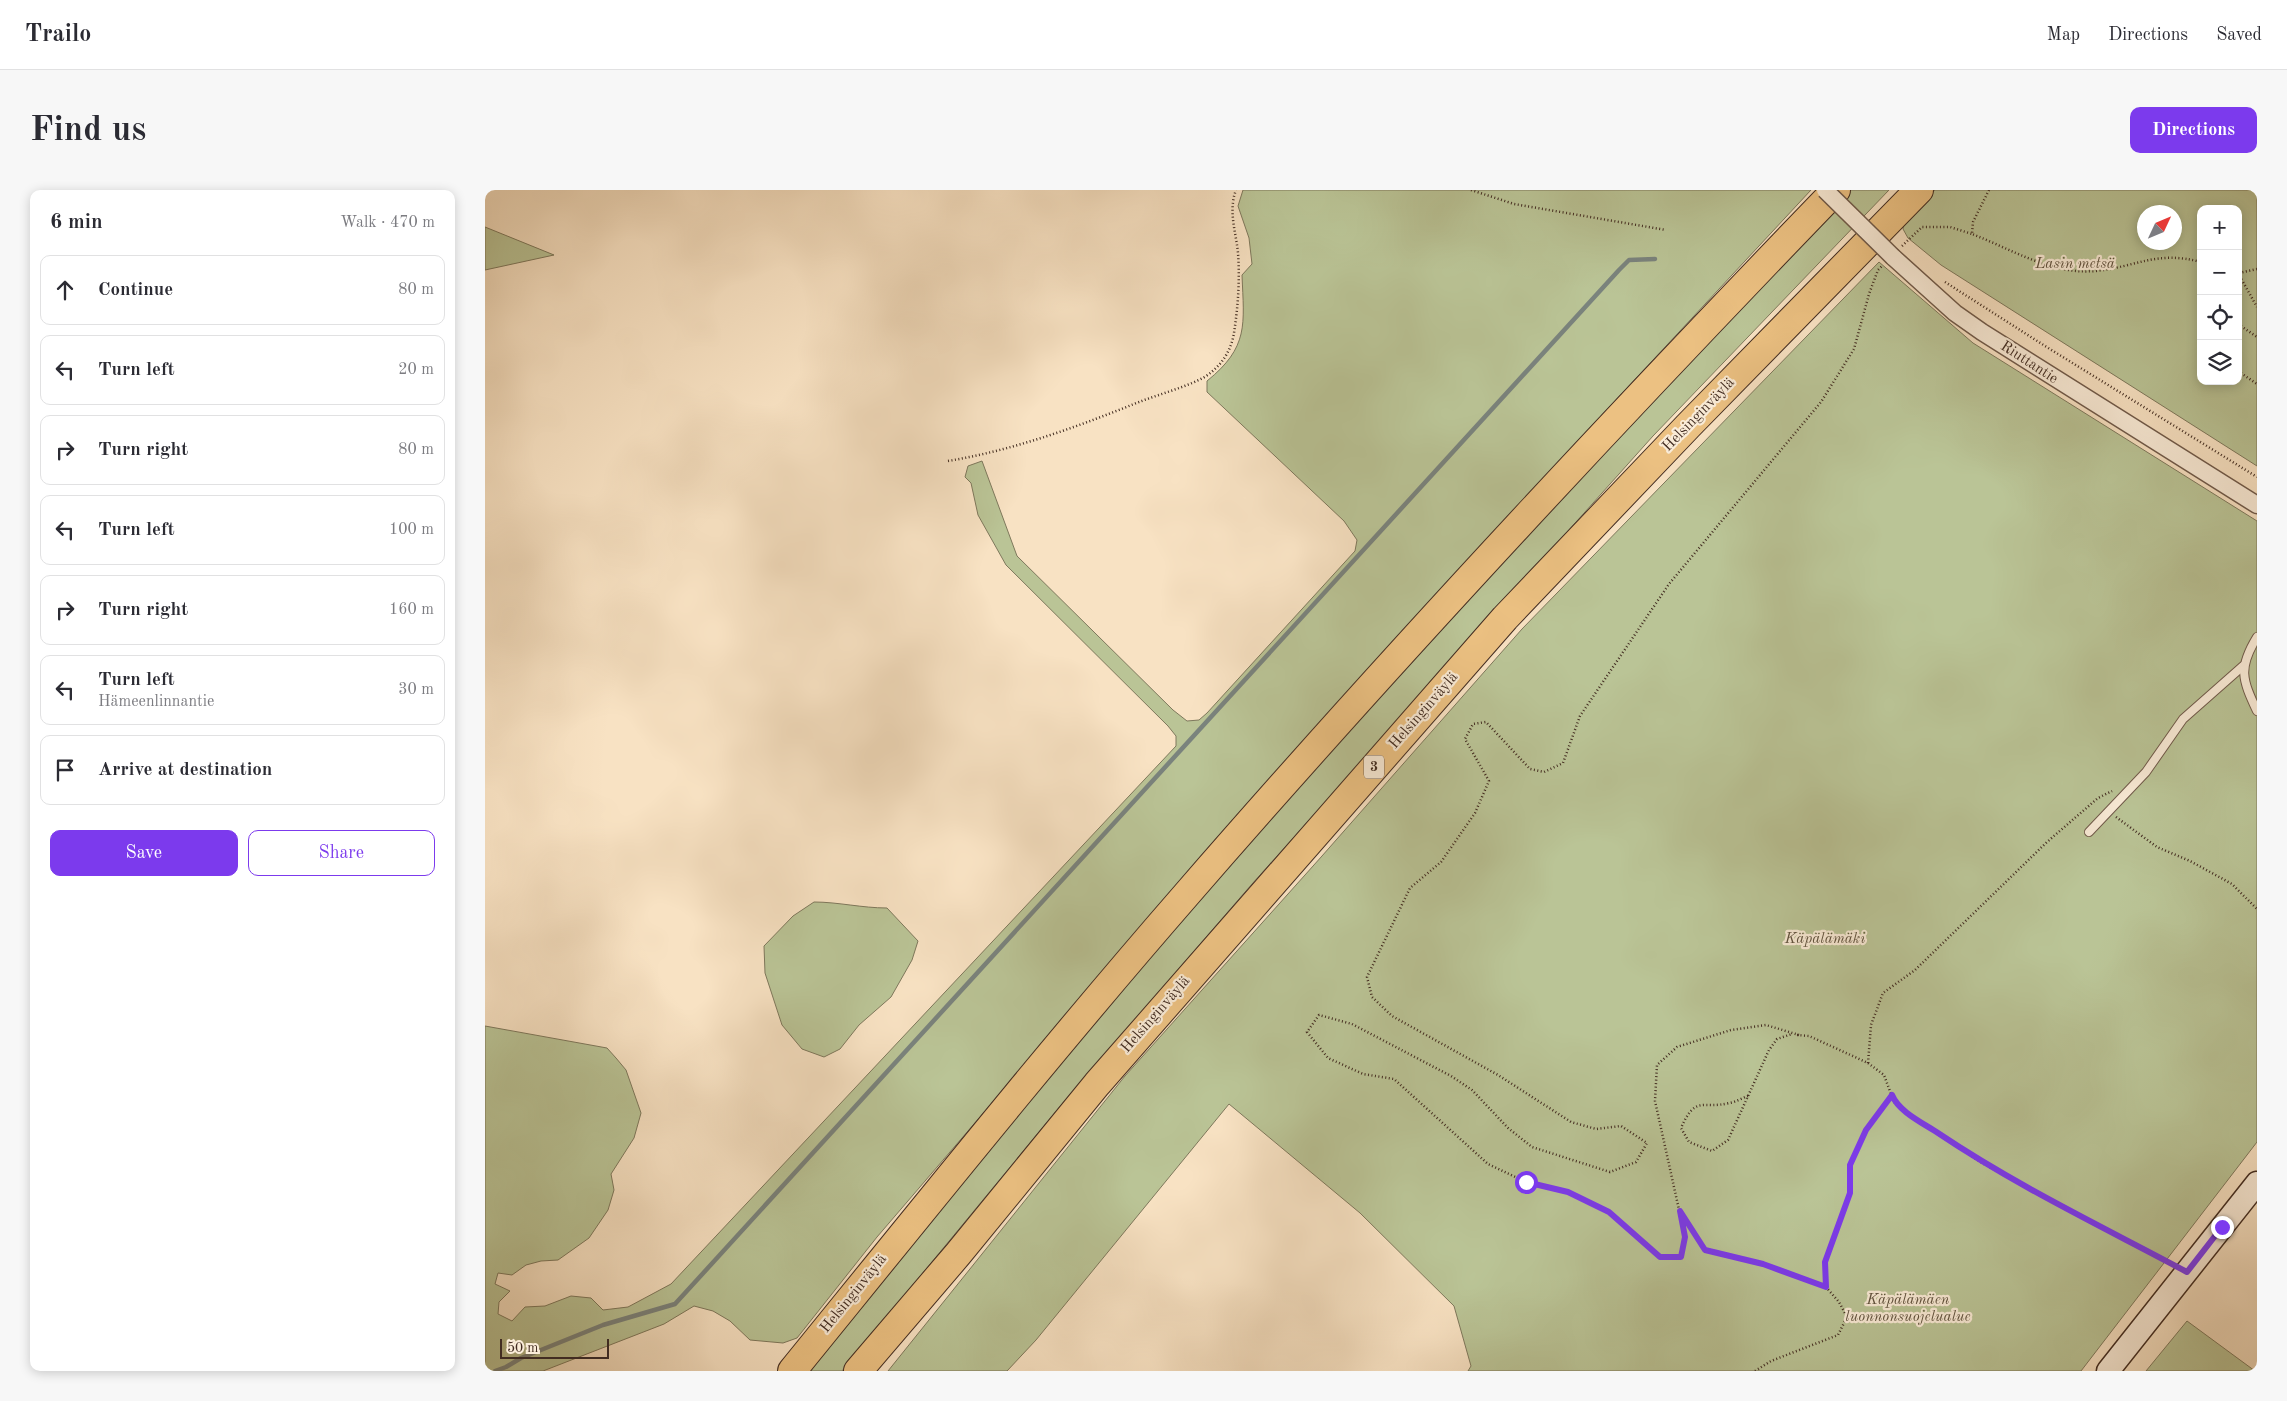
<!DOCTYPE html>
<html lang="en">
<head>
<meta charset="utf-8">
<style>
  body { margin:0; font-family:"Old Standard TT",serif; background:#f7f7f7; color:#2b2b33 }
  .controls { position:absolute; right:15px; top:15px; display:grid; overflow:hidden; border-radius:10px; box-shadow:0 2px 12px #0003 }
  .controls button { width:45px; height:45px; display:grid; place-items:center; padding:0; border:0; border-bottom:1px solid #e1e1e2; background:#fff; color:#2b2b33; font:25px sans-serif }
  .compass { position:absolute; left:1652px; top:15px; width:45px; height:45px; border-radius:50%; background:#fff; box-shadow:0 2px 12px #0003; rotate:46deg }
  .scale { position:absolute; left:15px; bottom:12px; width:109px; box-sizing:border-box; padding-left:5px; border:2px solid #422c21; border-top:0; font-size:14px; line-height:18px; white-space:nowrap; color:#422c21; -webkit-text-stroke:4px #faecd8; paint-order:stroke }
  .stop { position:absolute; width:15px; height:15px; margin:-11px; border:4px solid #7c3aed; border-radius:50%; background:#fff }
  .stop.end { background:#7c3aed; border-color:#fff; box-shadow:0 1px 5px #0008 }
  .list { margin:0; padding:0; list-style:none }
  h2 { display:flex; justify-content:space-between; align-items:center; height:65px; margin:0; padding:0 20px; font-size:21px }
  h2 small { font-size:16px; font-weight:400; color:#7c7c81 }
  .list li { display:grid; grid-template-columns:32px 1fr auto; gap:15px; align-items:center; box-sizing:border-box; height:70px; margin:0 10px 10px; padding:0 10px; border:1px solid #e1e1e2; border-radius:10px }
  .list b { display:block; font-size:19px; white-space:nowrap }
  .list p { margin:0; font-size:16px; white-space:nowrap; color:#7c7c81 }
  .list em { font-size:16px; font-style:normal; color:#7c7c81 }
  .actions { display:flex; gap:10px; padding:15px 20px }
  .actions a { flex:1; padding:11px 0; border:1px solid #7c3aed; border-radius:10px; text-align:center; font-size:18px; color:#7c3aed }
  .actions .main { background:#7c3aed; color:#fff }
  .icon { flex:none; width:28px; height:28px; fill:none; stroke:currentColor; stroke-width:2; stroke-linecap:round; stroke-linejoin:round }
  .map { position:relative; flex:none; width:1772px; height:1181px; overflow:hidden; border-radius:10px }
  header { display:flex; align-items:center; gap:30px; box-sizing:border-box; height:70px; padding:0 25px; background:#fff; border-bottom:1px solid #e1e1e2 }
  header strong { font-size:24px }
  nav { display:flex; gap:28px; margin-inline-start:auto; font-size:18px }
  .intro { display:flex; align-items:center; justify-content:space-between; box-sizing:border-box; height:120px; padding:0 30px }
  h1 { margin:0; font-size:35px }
  .button { padding:12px 22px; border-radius:10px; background:#7c3aed; color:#fff; font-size:18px; font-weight:700 }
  main { display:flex; gap:30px; padding:0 30px }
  aside { flex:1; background:#fff; border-radius:10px; box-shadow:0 2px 12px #0003 }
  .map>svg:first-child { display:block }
</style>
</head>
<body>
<header>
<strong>Trailo</strong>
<nav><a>Map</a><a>Directions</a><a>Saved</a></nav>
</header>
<div class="intro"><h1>Find us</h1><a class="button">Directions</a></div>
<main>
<aside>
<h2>6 min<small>Walk · 470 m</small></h2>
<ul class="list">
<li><svg class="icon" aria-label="ahead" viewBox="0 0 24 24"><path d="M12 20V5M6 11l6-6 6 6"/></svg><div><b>Continue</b></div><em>80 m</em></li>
<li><svg class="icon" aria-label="left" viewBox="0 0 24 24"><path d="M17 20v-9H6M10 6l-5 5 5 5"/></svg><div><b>Turn left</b></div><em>20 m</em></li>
<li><svg class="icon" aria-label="right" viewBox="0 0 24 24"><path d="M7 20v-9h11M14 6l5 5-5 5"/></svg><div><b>Turn right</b></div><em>80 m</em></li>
<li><svg class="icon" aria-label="left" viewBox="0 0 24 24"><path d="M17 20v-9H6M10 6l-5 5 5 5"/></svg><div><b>Turn left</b></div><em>100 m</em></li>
<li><svg class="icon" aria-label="right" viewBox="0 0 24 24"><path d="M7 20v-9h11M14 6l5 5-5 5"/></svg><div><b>Turn right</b></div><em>160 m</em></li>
<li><svg class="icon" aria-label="left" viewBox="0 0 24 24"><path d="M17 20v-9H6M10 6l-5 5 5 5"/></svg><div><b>Turn left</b><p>Hämeenlinnantie</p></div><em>30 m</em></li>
<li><svg class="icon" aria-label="arrive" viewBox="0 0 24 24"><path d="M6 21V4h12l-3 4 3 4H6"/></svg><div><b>Arrive at destination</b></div></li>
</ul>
<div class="actions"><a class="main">Save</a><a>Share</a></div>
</aside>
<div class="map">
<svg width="1772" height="1181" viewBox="0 0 1772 1181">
  <rect width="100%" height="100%" fill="#f8e2c3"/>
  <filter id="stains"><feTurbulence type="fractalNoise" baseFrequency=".004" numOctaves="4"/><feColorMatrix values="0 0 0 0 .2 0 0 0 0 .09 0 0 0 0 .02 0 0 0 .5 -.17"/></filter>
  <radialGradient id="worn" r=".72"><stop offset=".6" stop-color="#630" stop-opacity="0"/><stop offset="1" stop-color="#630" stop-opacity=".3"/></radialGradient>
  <g fill="#bac496" stroke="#7e785c" fill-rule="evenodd">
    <path d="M758,0H1326L1063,283L761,617L392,1047L312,1148L298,1153L265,1150L245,1131L228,1121L209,1116L179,1134L58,1181H0V836L122,858L131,868L141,880L156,923L149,948L126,984L129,1000L123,1020L104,1048L73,1070L56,1071L41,1075L27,1085L13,1083L10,1094L25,1101L14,1112L13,1124L27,1131L40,1117L60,1116L86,1106L106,1108L118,1120L143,1117L186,1094L691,556V546L683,536L521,375L493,325L486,293L480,287L483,276L497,271L532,366L688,520L702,531L714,530L722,523L870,361L872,350L859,331L722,202V191C764,157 759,135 757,85L767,74L764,48L753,16Z"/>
    <path d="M1366,0H1404L1168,246L767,694L582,908L357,1181H321L603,833L801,607L1062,320Z"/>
    <path d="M1450,0H1772V276L1456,75L1423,48L1418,39L1419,32ZM1716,19H1753V191H1716ZM1660,22H1690V52H1660Z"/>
    <path d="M0,37L69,65L0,80Z"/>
    <path d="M1394,72L1488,153L1772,331V952L1596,1181H983L986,1176L969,1116L875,1023L744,914L551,1150L522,1181H403L640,886L837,666L1037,439Z"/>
    <path d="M329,712C353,712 377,718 402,718L433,751L427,770L406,807L374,835L355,859L339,867L317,859L297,835L280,783L279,756L308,726Z"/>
    <path d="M1702,1131L1770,1181H1661Z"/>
  </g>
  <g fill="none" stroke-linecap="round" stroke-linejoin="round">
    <path stroke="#7a837d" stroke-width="4.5" d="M10,1181L21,1177L36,1168L118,1135L190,1114L1134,80L1144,70L1170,69"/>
    <g stroke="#705a4a" stroke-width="10">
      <g id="service">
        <path d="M1772,447C1753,478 1757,489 1772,521"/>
        <path d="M1604,642L1661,582L1698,529L1758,476"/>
      </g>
    </g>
    <g stroke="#705a4a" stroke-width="19">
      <path id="minor" d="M1408,67L1470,123L1497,142L1772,315"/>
    </g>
    <g stroke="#422c21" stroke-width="25">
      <path id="secondary" d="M1623,1181L1772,993"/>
    </g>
    <g stroke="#422c21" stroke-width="30">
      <g id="motorway">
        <path d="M307,1181C437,1021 566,860 701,705C911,463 1129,230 1351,0"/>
        <path d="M373,1181L473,1064L612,894L1020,428L1203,236L1434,0"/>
      </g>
    </g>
    <g stroke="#422c21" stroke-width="2.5" stroke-dasharray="1 2.5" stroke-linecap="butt">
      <path d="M986,0L1029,14L1181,40"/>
      <path d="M1504,0L1488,32L1487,44C1526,59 1567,85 1610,81C1652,77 1671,60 1716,72"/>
      <path d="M1417,56L1437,37H1465L1487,44"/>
      <path d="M1753,83L1772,117"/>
      <path d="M1754,83L1772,79"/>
      <path d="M1460,92L1560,156L1772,287"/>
      <path d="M1753,134L1772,147"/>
      <path d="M1753,181L1772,194"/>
      <path d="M463,271C529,260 592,237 654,212C675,204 698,198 718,188C735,178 746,162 749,143C753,117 755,89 753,63C751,42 743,21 751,0"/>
      <path d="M1631,627L1672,657L1705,671L1747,694L1772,719"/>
      <path d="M1312,845L1324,846L1383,873L1399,885L1409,912L1424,924L1497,973L1686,1074"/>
      <path d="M1314,845L1281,835L1246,840L1192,857L1172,875L1170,911L1200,1047L1196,1067H1175L1124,1022L1083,1002L1041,992L1003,974L909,889L878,884L843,868L822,842L834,825L867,834L966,886L987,900L1023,938L1047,957L1125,982L1151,972L1162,953L1136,936L1111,939L1086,932L1013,885L907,826L887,807L882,787L925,698L956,672L963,662L990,623L1004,591L980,549L988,534L1001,532L1045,579L1059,582L1078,573L1095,526L1184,394L1336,212L1369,159L1384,104L1393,80L1397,76"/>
      <path d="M1383,873L1386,835L1398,803L1430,780L1562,652L1613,608L1627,601"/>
      <path d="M1263,906C1257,908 1251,912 1244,913C1217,920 1211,904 1196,938L1204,952L1227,961L1243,950L1284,860L1292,849L1307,844"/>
      <path d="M1196,1023L1220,1060L1278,1075L1341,1097"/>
      <path d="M1270,1181L1286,1171L1353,1145L1362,1127L1354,1112L1341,1097L1340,1072L1365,1003V975L1381,940L1407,905"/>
    </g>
    <use href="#service" stroke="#faecd8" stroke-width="8"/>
    <use href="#minor" stroke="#faecd8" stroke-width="16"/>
    <use href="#secondary" stroke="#faecd8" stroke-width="22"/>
    <use href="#motorway" stroke="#ecc182" stroke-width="28"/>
    <g stroke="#705a4a" stroke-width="19" stroke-linecap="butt">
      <path id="minor-bridge" d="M1340,0L1408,67"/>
    </g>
    <use href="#minor-bridge" stroke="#faecd8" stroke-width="16"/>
  </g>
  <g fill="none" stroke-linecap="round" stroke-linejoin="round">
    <path stroke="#7c3aed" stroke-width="6" d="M1041,992L1083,1002L1124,1022L1175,1067H1196L1200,1047L1195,1021L1220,1060L1278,1074L1341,1097L1340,1072L1365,1003V975L1381,940L1407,905C1414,922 1438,933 1453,943C1532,996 1618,1037 1702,1082L1737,1037"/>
  </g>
  <g text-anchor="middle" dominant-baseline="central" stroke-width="4.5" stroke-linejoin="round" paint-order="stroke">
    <rect fill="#faecd8" stroke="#796658" stroke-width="1" x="879" y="565.5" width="20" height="23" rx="4"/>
    <g font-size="14" font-weight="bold" fill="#422c21">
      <text x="889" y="577">3</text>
    </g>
    <g font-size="15" font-style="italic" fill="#60523e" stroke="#faecd8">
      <text x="1590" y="74">Lasin metsä</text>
      <text x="1340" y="749">Käpälämäki</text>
      <text x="1423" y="1110">Käpälämäen<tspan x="1423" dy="17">luonnonsuojelualue</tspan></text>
    </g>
    <g font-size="15" fill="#422c21" stroke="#faecd8">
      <text transform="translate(1544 173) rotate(33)">Riuttantie</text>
      <text transform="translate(1214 225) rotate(-46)">Helsinginväylä</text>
      <text transform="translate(939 521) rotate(-49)">Helsinginväylä</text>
      <text transform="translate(671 825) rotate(-49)">Helsinginväylä</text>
      <text transform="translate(369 1104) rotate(-51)">Helsinginväylä</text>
    </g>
  </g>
  <rect width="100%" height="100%" filter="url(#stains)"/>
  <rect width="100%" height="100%" fill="url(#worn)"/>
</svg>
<div class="controls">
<button>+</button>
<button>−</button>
<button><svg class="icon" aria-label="locate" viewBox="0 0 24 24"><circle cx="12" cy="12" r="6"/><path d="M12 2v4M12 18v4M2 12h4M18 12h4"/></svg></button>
<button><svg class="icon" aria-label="layers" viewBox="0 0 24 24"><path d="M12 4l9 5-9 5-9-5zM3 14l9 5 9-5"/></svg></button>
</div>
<svg class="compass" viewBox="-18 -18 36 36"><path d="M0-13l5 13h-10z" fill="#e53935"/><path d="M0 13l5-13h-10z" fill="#7c7c81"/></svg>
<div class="scale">50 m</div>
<div class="stop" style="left:1041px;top:992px"></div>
<div class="stop end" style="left:1737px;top:1037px"></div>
</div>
</main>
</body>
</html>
